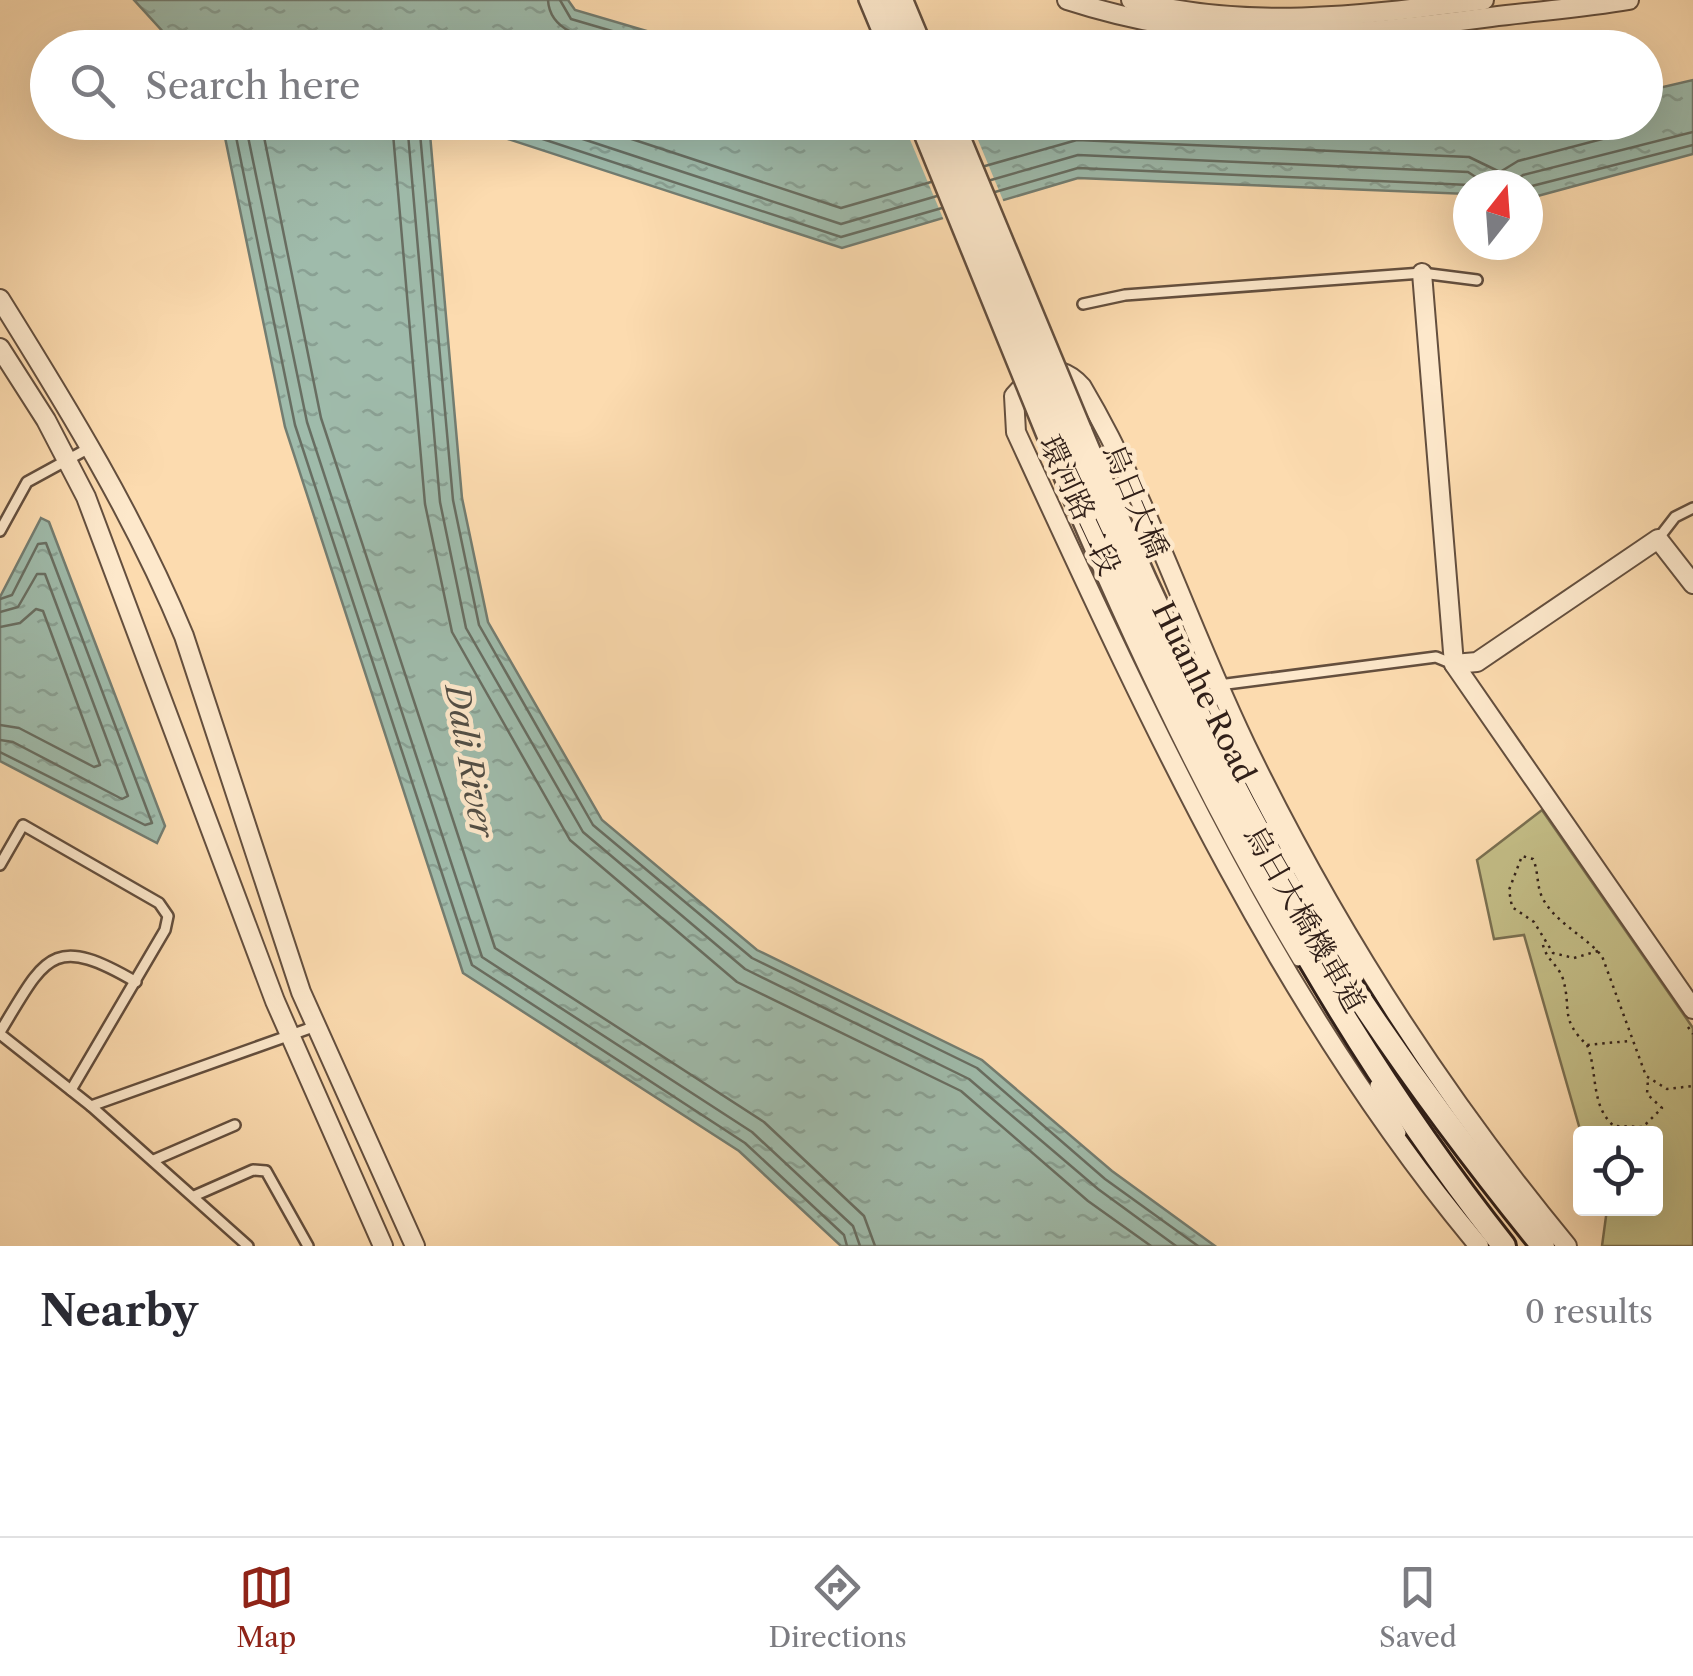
<!DOCTYPE html>
<html lang="en">
<head>
<meta charset="utf-8">
<style>
  body { margin:0; font-family:"Libre Caslon Text","Noto Serif TC",serif; background:#f2f2f3; color:#2b2b33 }
  .controls { position:absolute; right:30px; bottom:30px; display:grid; overflow:hidden; border-radius:10px; box-shadow:0 10px 40px #0002 }
  .controls button { width:90px; height:90px; display:grid; place-items:center; padding:0; border:0; border-bottom:2px solid #e1e1e2; background:#fff; color:#2b2b33; font:50px sans-serif }
  .compass { position:absolute; left:1453px; top:170px; width:90px; height:90px; border-radius:50%; background:#fff; box-shadow:0 10px 40px #0002; rotate:17deg }
  .list { margin:0; padding:0; list-style:none }
  h2 { display:flex; justify-content:space-between; align-items:center; height:130px; margin:0; padding:0 40px; font-size:42px }
  h2 small { font-size:32px; font-weight:400; color:#7c7c81 }
  .icon { flex:none; width:55px; height:55px; fill:none; stroke:currentColor; stroke-width:2; stroke-linecap:round; stroke-linejoin:round }
  .map { position:relative; flex:none; width:1693px; height:1246px; overflow:hidden }
  .search { position:absolute; background:#fff; box-shadow:0 10px 40px #0002; left:30px; right:30px; top:30px; height:110px; display:flex; align-items:center; gap:25px; box-sizing:border-box; padding:0 35px; border-radius:55px; color:#7c7c81; font-size:38px }
  .sheet { height:290px; background:#fff }
  nav { display:flex; justify-content:space-around; align-items:center; box-sizing:border-box; height:140px; border-top:2px solid #e1e1e2; background:#fff; font-size:28px; color:#7c7c81 }
  nav a { display:grid; justify-items:center; gap:5px }
  nav .on { color:#8f2418 }
  .map>svg:first-child { display:block }
</style>
</head>
<body>
<div class="map">
<svg width="1693" height="1246" viewBox="0 0 1693 1246">
  <defs>
    <pattern id="water-ripples" width="26" height="14" patternUnits="userSpaceOnUse" patternTransform="scale(2.5)"><rect width="26" height="14" fill="#9fbbab"/><path d="M2 4q2-2 4 0t4 0M15 11q2-2 4 0t4 0" fill="none" stroke="#89a093"/></pattern>
  </defs>
  <rect width="100%" height="100%" fill="#fcdbaf"/>
  <filter id="stains"><feTurbulence type="fractalNoise" baseFrequency=".002" numOctaves="4"/><feColorMatrix values="0 0 0 0 .2 0 0 0 0 .09 0 0 0 0 .02 0 0 0 .5 -.17"/></filter>
  <radialGradient id="worn" r=".72"><stop offset=".6" stop-color="#630" stop-opacity="0"/><stop offset="1" stop-color="#630" stop-opacity=".3"/></radialGradient>
  <path fill="#c4be87" stroke="#7a6f50" stroke-width="2.5" d="M1542,810L1693,1028V1246H1602L1607,1209L1656,1208V1134L1581,1133L1524,935L1494,939L1477,860Z"/>
  <g fill="url(#water-ripples)" stroke="#737d71" stroke-width="2.5">
    <path d="M134,0H568L575,10L701,47H177Z"/>
    <path d="M1693,80V154L1534,197H1528V185H1468V194L1078,178L842,248L459,123L1646,122V91Z"/>
    <path d="M222,123H429L462,498L488,622L602,820L757,950L982,1060L1112,1171L1215,1246H841L739,1151L463,973L285,427Z"/>
    <path d="M41,518L49,522L165,826L157,843L0,761V597Z"/>
  </g>
  <path fill="#fcdbaf" d="M903,123H971L1005,205L945,223Z"/>
  <g fill="none" stroke-linecap="round" stroke-linejoin="round">
    <g stroke="#686e62" stroke-width="2.5">
      <path d="M548,0C550,38 600,40 630,48"/>
      <path d="M560,0L571,19L670,48"/>
      <path d="M233,122L295,425L472,965L745,1143L844,1235L847,1246"/>
      <path d="M245,122L307,422L482,957L752,1132L853,1226L860,1246"/>
      <path d="M261,122L321,418L495,948L764,1122L864,1216L875,1246"/>
      <path d="M392,122L425,504L452,632L570,840L737,982L961,1091L1088,1201L1151,1246"/>
      <path d="M407,122L440,502L466,628L583,832L745,969L969,1079L1098,1189L1176,1246"/>
      <path d="M419,122L453,500L479,625L593,825L752,958L977,1068L1105,1179L1198,1246"/>
      <path d="M491,122L841,237L942,208"/>
      <path d="M531,122L841,224L937,196"/>
      <path d="M580,122L841,208L931,182"/>
      <path d="M985,166L1077,140L1469,157L1500,172L1518,161L1629,132L1632,127L1628,122"/>
      <path d="M991,180L1078,155L1468,172L1488,185"/>
      <path d="M1510,185L1523,175L1693,132"/>
      <path d="M1528,187L1693,145"/>
      <path d="M995,192L1078,168L1470,185"/>
      <path d="M0,599L12,595L38,544L46,543L152,823L145,825L0,752"/>
      <path d="M0,612L18,607L37,574H45L128,796L122,799L13,742L0,740"/>
      <path d="M0,627L20,623L36,609L43,611L100,765L94,767L19,728L0,725"/>
    </g>
    <g stroke="#644f3e" stroke-width="14">
      <g id="lane">
        <path d="M864,0L884,48"/>
        <path d="M908,0L928,48"/>
        <path d="M1083,304L1125,295L1422,273L1477,280"/>
        <path d="M1086,428C1165,618 1254,801 1359,977"/>
        <path d="M1046,446C1119,623 1200,797 1298,961"/>
        <path d="M0,531L27,482L91,447"/>
        <path d="M1658,539L1675,517L1693,508"/>
        <path d="M1219,685L1436,657L1453,664"/>
        <path d="M0,865L23,825L159,903L168,916L165,930L71,1090"/>
        <path d="M0,1032C45,958 51,932 136,982"/>
        <path d="M0,1034L91,1106"/>
        <path d="M1375,1085L1401,1133"/>
        <path d="M154,1160L235,1125"/>
        <path d="M194,1196L253,1170L266,1171L308,1246"/>
        <path d="M248,1246L91,1106L316,1026"/>
      </g>
    </g>
    <g stroke="#644f3e" stroke-width="22">
      <g id="street">
        <path d="M1067,0C1218,49 1338,37 1491,17C1537,11 1583,8 1629,0"/>
        <path d="M1131,0C1249,31 1365,15 1484,0"/>
        <path d="M1422,273L1454,664L1693,1009"/>
        <path d="M0,299C68,408 135,517 184,636L301,992L415,1246"/>
        <path d="M0,348L46,420L86,497L275,1001L383,1246"/>
        <path d="M1454,664L1477,662L1658,539L1693,584"/>
        <path d="M1479,1246C1278,1006 1146,714 1016,432L1014,396L1036,372C1056,369 1068,371 1082,387C1151,503 1192,637 1252,758C1338,933 1443,1096 1567,1246"/>
      </g>
    </g>
    <g stroke="#312019" stroke-width="28">
      <g id="secondary">
        <path d="M877,0L896,48"/>
        <path d="M895,0L915,48"/>
        <path d="M1075,433C1139,590 1207,746 1293,893C1367,1017 1452,1134 1543,1246"/>
        <path d="M1058,440C1176,724 1312,1004 1504,1246"/>
      </g>
    </g>
    <g stroke="#312019" stroke-width="2.5" stroke-dasharray="2.5 5" stroke-linecap="butt">
      <path d="M1543,945C1546,959 1559,966 1563,979C1572,1010 1559,1018 1587,1045L1629,1041"/>
      <path d="M1598,951L1574,958L1553,953L1534,922L1512,907L1509,890L1522,856L1533,859C1539,872 1536,886 1543,899C1556,923 1585,936 1602,956L1646,1076L1667,1089L1693,1086"/>
      <path d="M1688,1027L1693,1034"/>
      <path d="M1587,1045C1598,1071 1590,1106 1614,1126L1643,1127L1662,1108L1647,1094L1648,1079"/>
    </g>
    <use href="#lane" stroke="#fde8cb" stroke-width="9"/>
    <use href="#street" stroke="#fde8cb" stroke-width="18"/>
    <use href="#secondary" stroke="#fde8cb" stroke-width="22"/>
    <g stroke="#644f3e" stroke-width="14" stroke-linecap="butt">
      <g id="lane-bridge">
        <path d="M914,122L1046,446"/>
        <path d="M959,122L1086,428"/>
      </g>
    </g>
    <g stroke="#312019" stroke-width="28" stroke-linecap="butt">
      <g id="secondary-bridge">
        <path d="M927,122L1058,440"/>
        <path d="M946,122L1075,433"/>
      </g>
    </g>
    <use href="#lane-bridge" stroke="#fde8cb" stroke-width="9"/>
    <use href="#secondary-bridge" stroke="#fde8cb" stroke-width="22"/>
  </g>
  <g text-anchor="middle" dominant-baseline="central" stroke-width="9" stroke-linejoin="round" paint-order="stroke">
    <g font-size="30" fill="#312019" stroke="#fde8cb">
      <text transform="translate(1136 501) rotate(67)">烏日大橋</text>
      <text transform="translate(1080 505) rotate(65)">環河路二段</text>
      <text transform="translate(1204 692) rotate(64)">Huanhe Road</text>
      <text transform="translate(1305 919) rotate(60)">烏日大橋機車道</text>
    </g>
    <g font-size="32" font-style="italic" fill="#524e45" stroke="#fde8cb">
      <text transform="translate(470 761) rotate(80)">Dali River</text>
    </g>
  </g>
  <rect width="100%" height="100%" filter="url(#stains)"/>
  <rect width="100%" height="100%" fill="url(#worn)"/>
</svg>
<div class="controls">
<button><svg class="icon" aria-label="locate" viewBox="0 0 24 24"><circle cx="12" cy="12" r="6"/><path d="M12 2v4M12 18v4M2 12h4M18 12h4"/></svg></button>
</div>
<svg class="compass" viewBox="-18 -18 36 36"><path d="M0-13l5 13h-10z" fill="#e53935"/><path d="M0 13l5-13h-10z" fill="#7c7c81"/></svg>
<div class="search"><svg class="icon" aria-label="search" viewBox="0 0 24 24"><circle cx="10" cy="10" r="6"/><path d="M15 15l6 6"/></svg>Search here</div>
</div>
<section class="sheet">
<h2>Nearby<small>0 results</small></h2>
<ul class="list">
</ul>
</section>
<nav>
<a class="on"><svg class="icon" aria-label="map" viewBox="0 0 24 24"><path d="M3 6l6-2 6 2 6-2v14l-6 2-6-2-6 2zM9 4v14M15 6v14"/></svg>Map</a>
<a><svg class="icon" aria-label="directions" viewBox="0 0 24 24"><path d="M12 3l9 9-9 9-9-9zM9 14v-3h6M13 9l2 2-2 2"/></svg>Directions</a>
<a><svg class="icon" aria-label="saved" viewBox="0 0 24 24"><path d="M7 4h10v16l-5-4-5 4z"/></svg>Saved</a>
</nav>
</body>
</html>
